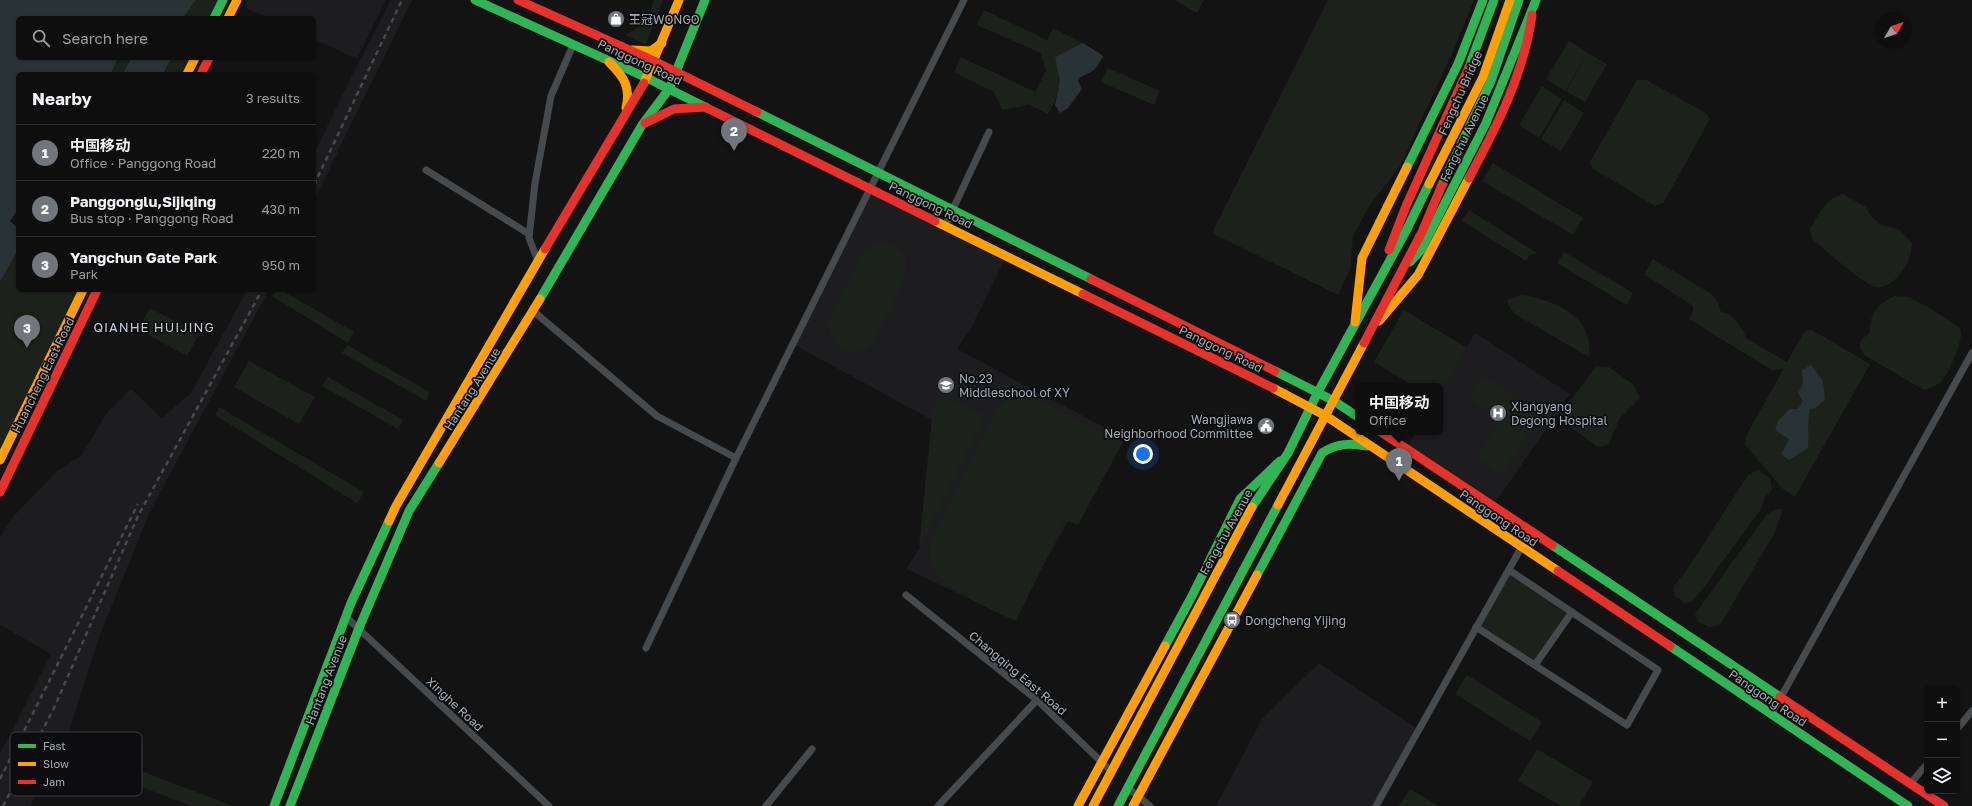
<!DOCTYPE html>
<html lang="en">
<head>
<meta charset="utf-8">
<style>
  body { margin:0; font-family:"Golos Text","Noto Sans SC",sans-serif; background:#171717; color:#f1f3f6 }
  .controls { position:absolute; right:12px; bottom:12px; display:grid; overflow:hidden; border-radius:6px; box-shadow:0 1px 3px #0004 }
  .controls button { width:36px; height:36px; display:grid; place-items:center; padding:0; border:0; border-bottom:1px solid #2e2e2e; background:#0e0e0e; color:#f1f3f6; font:20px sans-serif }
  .compass { position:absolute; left:1876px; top:12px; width:36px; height:36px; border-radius:50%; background:#0e0e0e; box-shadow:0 1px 3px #0004; rotate:50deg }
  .you { position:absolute; left:1143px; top:454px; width:14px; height:14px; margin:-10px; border:3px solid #fff; border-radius:50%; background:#1a73e8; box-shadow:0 0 0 6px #1a73e833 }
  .badge { display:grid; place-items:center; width:26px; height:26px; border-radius:50%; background:#71767c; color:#fff; font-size:13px; font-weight:700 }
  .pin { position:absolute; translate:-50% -33px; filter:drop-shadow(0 1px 2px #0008) }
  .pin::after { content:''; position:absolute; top:21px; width:14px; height:12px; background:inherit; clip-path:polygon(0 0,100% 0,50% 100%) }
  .popup { position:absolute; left:1355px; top:383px; width:88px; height:52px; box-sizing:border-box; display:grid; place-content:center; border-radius:6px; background:#0e0e0e; filter:drop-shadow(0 1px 3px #0005); font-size:13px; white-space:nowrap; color:#9b9c9e }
  .popup b { font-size:15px; color:#f1f3f6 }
  .popup::after { content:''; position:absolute; left:50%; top:100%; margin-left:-8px; border:8px solid transparent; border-top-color:#0e0e0e }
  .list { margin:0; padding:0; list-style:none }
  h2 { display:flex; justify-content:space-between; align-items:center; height:52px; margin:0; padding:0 16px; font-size:17px }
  h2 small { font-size:13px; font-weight:400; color:#9b9c9e }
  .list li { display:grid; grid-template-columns:26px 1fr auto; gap:12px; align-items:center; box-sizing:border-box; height:56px; padding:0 16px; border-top:1px solid #2e2e2e }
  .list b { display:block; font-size:15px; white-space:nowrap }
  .list p { margin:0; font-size:13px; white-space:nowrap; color:#9b9c9e }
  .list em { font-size:13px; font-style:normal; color:#9b9c9e }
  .icon { flex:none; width:22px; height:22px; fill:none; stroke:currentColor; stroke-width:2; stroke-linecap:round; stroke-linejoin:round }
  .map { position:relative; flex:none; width:1972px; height:806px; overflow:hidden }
  .search { position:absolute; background:#0e0e0e; box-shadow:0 1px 3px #0004; left:16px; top:16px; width:300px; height:44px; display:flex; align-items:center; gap:10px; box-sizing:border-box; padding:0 14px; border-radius:6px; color:#9b9c9e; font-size:15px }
  .panel { position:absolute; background:#0e0e0e; box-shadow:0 1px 3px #0004; left:16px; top:72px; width:300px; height:220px; border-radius:6px }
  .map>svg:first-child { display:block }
</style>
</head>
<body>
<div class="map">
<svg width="1972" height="806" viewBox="0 0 1972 806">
  <rect width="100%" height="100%" fill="#131313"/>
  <g fill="#1d1d1f">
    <path d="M248,0H386L357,59L314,39V18H269L244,7Z"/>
    <path d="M391,0H412L314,200V154L353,73Z"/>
    <path d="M870,188L1005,259L970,330L957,349L1117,434L1013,619L906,569L920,547L932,420L793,344Z"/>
    <path d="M247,290H269L151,509L99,637L70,728L30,806H0V754L51,654L0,625V538L10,520L57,471L81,456L106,414L131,389L162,418L191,393Z"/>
    <path d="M1475,333L1570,394L1493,506L1406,448L1416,432H1440V393Z"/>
    <path d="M1319,663L1419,730L1373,806H1216L1262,719Z"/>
  </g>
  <g fill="#1c211b">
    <path d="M196,0H223L214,18H183Z"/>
    <path d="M654,0H663L646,45L625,35L645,23Z"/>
    <path d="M1174,0H1204L1197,13Z"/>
    <path d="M1328,0H1474L1451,56L1400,166L1370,205L1353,236L1350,270L1338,295L1212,233Z"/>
    <path d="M984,10L1047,40L1053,28L1083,43L1055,57L1061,80L1055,101L1048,114L1029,105L1002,110L994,92L954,72L961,57L1035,92L1046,71L1041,53L977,25Z"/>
    <path d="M1569,41L1588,53L1565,91L1546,79Z"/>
    <path d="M1588,53L1607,64L1585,102L1566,91Z"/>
    <path d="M118,58H195L187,74H111Z"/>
    <path d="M1108,68L1160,91L1154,105L1101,82Z"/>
    <path d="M1637,80H1646L1706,113L1710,119L1664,202L1655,206L1592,168L1590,162Z"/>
    <path d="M1542,86L1562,99L1539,138L1519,125Z"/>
    <path d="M1564,100L1584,113L1561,151L1541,139Z"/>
    <path d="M1493,163L1583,218L1573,235L1482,181Z"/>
    <path d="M1843,194L1866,207L1870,215L1881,225L1899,229L1912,243C1911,249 1911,256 1908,261C1903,273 1888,292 1873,286C1858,280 1827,251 1812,239L1810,229C1819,214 1825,199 1843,194Z"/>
    <path d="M1469,210L1537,253L1530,255L1526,261L1462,221Z"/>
    <path d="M877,244C927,244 901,287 889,312C882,323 876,343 864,350C855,354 843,351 836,343C831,336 827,330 829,321L865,251Z"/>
    <path d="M18,250V290H83L0,460V282Z"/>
    <path d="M1564,252L1633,293L1627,305L1557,263Z"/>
    <path d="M1653,259L1712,294L1718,302L1721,312L1730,314L1743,330L1746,338L1787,362L1805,331L1812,330L1870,364L1795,497L1783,489L1745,445L1747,434L1784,368L1773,371L1689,319L1693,313V306L1644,274Z"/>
    <path d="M276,290H281L354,332L348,343L272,296Z"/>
    <path d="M1522,295C1556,301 1594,316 1589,357L1515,314L1508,305L1507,300Z"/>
    <path d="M1895,296C1900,297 1906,296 1911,298C1918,301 1956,323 1960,329C1965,337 1950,369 1945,377C1939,385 1932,388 1924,390L1866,356L1860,349V341L1870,332C1869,313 1879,303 1895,296Z"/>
    <path d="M150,308L199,334L187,356L138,329Z"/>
    <path d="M1404,310L1467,348L1440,393V386H1414L1374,362Z"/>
    <path d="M347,345L430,392L426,401L342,353Z"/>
    <path d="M249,361L315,397L299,424L234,387Z"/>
    <path d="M1596,366L1609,367L1634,385L1640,398L1620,418L1608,445L1598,447L1568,425L1563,419L1566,407Z"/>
    <path d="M1483,376L1536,411L1537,420L1502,474L1477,457L1501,419L1469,398Z"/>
    <path d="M328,377L403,420L398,429L322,386Z"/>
    <path d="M942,395L985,416L919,547L933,408Z"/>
    <path d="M1026,396L1039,400L1123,442L1078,525L1065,520L1016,621C992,610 930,585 929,555C929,551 931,545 932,540L998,408L1005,402Z"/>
    <path d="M219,407L364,492L357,503L215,415Z"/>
    <path d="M1758,470L1770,478L1772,490L1765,497L1761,509L1701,591L1692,602L1684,603L1674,595V586L1686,571L1748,475Z"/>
    <path d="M1777,509L1783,510L1774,534L1720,625L1709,627L1697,621L1695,614L1767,514Z"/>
    <path d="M1509,570L1572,612L1535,665L1476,627Z"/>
    <path d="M1467,675L1542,722L1530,741L1455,694Z"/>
    <path d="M1537,749L1593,782L1579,806H1561L1518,781Z"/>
    <path d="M97,754L233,806H191L93,768Z"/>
    <path d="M1410,789L1439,806H1399Z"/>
  </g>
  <g fill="#293336">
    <path d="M0,0H196L183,18H18V58H118L111,74H18V209L10,221L18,228V250L0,282Z"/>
    <path d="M1083,43L1102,55L1103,57C1092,75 1095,69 1079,78L1078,81L1082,89L1068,108L1060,113L1055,105L1060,80L1055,57Z"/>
    <path d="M131,58H171L163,74H123Z"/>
    <path d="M1811,365L1823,381L1825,399L1816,408L1810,409C1807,422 1809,435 1808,448L1789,460L1781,454L1789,439L1775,430L1778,421L1790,409H1798L1803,401L1798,393L1803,384L1802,370Z"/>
  </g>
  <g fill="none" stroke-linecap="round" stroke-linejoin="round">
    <g stroke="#474a4c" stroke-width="7">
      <path d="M426,170L529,234"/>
      <path d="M945,226L989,132"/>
      <path d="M538,261L529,238L535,183L551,96L573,45"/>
      <path d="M532,310L657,416L736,458L964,0"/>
      <path d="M906,595L1037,700L1111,771"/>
      <path d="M346,617L549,806"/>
      <path d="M1476,627L1627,725L1658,670L1509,570"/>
      <path d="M646,648L736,458"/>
      <path d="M1535,665L1572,612"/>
      <path d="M1771,715L1972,353"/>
      <path d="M1957,729L1972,711"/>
      <path d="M1910,784L1927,764"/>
      <path d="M1128,788L1150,806"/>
      <path d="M766,806L812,749"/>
      <path d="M938,806L1037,700"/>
      <path d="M1376,806L1521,548"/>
    </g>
    <g stroke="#30b455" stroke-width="9">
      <path d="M475,0L647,78L707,108"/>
      <path d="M214,18L223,0"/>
      <path d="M1469,67L1494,0"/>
      <path d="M757,112L1091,279"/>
      <path d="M1407,167L1458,64L1483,0"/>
      <path d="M1442,185L1491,81L1519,0"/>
      <path d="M1410,262L1421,250L1486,123L1536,0"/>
      <path d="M540,299L642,125L669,89L705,0"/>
      <path d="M1275,371L1334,401"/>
      <path d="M1334,401L1358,417"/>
      <path d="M1252,507L1288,453L1318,392L1407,229L1429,184"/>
      <path d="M1552,545L1780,697"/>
      <path d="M1257,575L1322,453C1337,443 1350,443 1367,446"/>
      <path d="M1165,646L1193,594L1240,499L1280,461"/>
      <path d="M1670,646L1908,806"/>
      <path d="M274,806L351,603L389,521"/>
      <path d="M290,806L359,628L409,511L439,463"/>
      <path d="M1118,806L1278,505"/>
    </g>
    <g stroke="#ff9f0a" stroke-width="9">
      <path d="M228,18L237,0"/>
      <path d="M632,50L651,51L662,43"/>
      <path d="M609,62C624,77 631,87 626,108"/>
      <path d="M187,74L195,58"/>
      <path d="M644,83L679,0"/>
      <path d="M1429,184L1483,77L1510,0"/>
      <path d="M935,221L1083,294"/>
      <path d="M1379,321L1418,275L1469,178"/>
      <path d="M1355,322L1362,258L1407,167"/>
      <path d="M1273,388L1326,416"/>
      <path d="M1326,416L1558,571"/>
      <path d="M0,460L83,290"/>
      <path d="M439,463L540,299"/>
      <path d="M1278,505L1364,343"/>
      <path d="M389,521L396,506L545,249"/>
      <path d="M1078,806L1165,646"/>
      <path d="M1093,806L1252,507"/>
      <path d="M1133,806L1257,575"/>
    </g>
    <g stroke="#e5322d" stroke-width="9">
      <path d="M518,0L654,61L757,112"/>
      <path d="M201,74L209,58"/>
      <path d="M707,108L935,221"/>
      <path d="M645,123L674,109L706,107"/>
      <path d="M1469,178C1497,126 1524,74 1532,15"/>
      <path d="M545,249L644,83"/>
      <path d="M1389,250L1406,206L1469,67"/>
      <path d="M1091,279L1275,371"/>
      <path d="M1083,294L1273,388"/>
      <path d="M1364,343L1422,232L1442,185"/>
      <path d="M1381,432L1552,545"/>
      <path d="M0,492L97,290"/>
      <path d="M1558,571L1670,646"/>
      <path d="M1780,697L1944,806"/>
    </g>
    <g stroke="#47494b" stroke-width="2.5" stroke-dasharray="5 4" stroke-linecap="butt">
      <path d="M314,185L402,0"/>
      <path d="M0,779L138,504"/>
      <path d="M3,806L54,708L138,516L262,290"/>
    </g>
  </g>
  <defs>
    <g id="shop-disc" transform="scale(0.9)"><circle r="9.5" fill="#71767c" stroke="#0d0d0f"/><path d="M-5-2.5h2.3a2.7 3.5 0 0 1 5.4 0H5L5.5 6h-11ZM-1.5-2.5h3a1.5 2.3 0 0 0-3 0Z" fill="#fff"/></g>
    <g id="school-disc" transform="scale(0.9)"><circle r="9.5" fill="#71767c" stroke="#0d0d0f"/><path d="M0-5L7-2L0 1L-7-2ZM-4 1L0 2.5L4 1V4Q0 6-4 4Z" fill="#fff"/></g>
    <g id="hospital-disc" transform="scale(0.9)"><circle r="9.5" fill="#71767c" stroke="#0d0d0f"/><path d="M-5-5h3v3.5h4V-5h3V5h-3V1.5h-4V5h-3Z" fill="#fff"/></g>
    <g id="civic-disc" transform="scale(0.9)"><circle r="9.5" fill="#71767c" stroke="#0d0d0f"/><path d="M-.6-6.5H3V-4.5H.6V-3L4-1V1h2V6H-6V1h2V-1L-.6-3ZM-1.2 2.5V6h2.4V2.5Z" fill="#fff"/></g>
    <g id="bus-disc" transform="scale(0.9)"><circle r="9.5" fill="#71767c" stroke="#0d0d0f"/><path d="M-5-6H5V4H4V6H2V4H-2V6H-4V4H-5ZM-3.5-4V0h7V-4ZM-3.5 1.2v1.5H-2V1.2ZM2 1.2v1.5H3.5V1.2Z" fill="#fff"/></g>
  </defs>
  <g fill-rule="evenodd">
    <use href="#shop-disc" x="616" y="19"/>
    <use href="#school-disc" x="946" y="385"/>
    <use href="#hospital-disc" x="1498" y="413"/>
    <use href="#civic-disc" x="1266" y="426"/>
    <use href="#bus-disc" x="1232" y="620"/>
  </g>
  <g text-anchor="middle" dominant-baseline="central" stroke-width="3.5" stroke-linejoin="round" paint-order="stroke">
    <g font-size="12" fill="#a4acb4" stroke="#0d0d0f" text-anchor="start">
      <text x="629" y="19">王冠WONGO</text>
      <text x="959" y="378">No.23<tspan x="959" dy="14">Middleschool of XY</tspan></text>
      <text x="1511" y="406">Xiangyang<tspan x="1511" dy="14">Degong Hospital</tspan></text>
      <text x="1253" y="419" text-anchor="end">Wangjiawa<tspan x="1253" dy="14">Neighborhood Committee</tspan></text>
      <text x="1245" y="620">Dongcheng Yijing</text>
    </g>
    <g font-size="12" fill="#a4acb4" stroke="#0d0d0f">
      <text transform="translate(640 62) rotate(25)">Panggong Road</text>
      <text transform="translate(1460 93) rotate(-66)">Fengchu Bridge</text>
      <text transform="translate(1464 138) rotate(-64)">Fengchu Avenue</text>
      <text transform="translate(931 205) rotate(26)">Panggong Road</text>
      <text transform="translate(1221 349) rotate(26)">Panggong Road</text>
      <text transform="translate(43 375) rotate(-64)">Huancheng East Road</text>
      <text transform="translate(472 389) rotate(-58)">Hantang Avenue</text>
      <text transform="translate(1499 518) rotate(34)">Panggong Road</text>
      <text transform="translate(1226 532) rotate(-61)">Fengchu Avenue</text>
      <text transform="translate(1018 673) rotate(40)">Changqing East Road</text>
      <text transform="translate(326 680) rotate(-69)">Hantang Avenue</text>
      <text transform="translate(1768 698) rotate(34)">Panggong Road</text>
      <text transform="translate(455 704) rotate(43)">Xinghe Road</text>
    </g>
    <g font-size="13" letter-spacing="1" fill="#c5cad0" stroke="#0d0d0f">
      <text x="154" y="327">QIANHE HUIJING</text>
    </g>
  </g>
  <rect x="10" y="732" width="132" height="64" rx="6" fill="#0d0d0f" stroke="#3a3d41" stroke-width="1"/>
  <rect x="18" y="744" width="18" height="4" fill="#30b455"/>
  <rect x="18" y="762" width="18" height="4" fill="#ff9f0a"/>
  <rect x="18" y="780" width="18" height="4" fill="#e5322d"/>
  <g font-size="11" fill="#a4acb4">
    <text x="43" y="750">Fast</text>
    <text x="43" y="768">Slow</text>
    <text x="43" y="786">Jam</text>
  </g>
</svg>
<div class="controls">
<button>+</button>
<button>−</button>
<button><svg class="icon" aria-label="layers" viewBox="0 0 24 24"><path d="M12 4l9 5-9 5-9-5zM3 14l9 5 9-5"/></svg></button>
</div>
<svg class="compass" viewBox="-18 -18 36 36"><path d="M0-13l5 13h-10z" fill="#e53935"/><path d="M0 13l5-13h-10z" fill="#9b9c9e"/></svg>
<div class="you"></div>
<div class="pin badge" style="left:1399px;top:481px">1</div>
<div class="popup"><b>中国移动</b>Office</div>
<div class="pin badge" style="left:734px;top:151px">2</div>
<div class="pin badge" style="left:27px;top:348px">3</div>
<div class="search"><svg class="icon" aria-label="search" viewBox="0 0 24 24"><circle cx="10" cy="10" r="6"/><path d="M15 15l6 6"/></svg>Search here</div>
<section class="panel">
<h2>Nearby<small>3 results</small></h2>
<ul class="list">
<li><span class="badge">1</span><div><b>中国移动</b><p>Office · Panggong Road</p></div><em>220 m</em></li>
<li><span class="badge">2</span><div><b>Panggonglu,Sijiqing</b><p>Bus stop · Panggong Road</p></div><em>430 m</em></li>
<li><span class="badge">3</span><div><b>Yangchun Gate Park</b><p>Park</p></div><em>950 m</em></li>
</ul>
</section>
</div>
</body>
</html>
